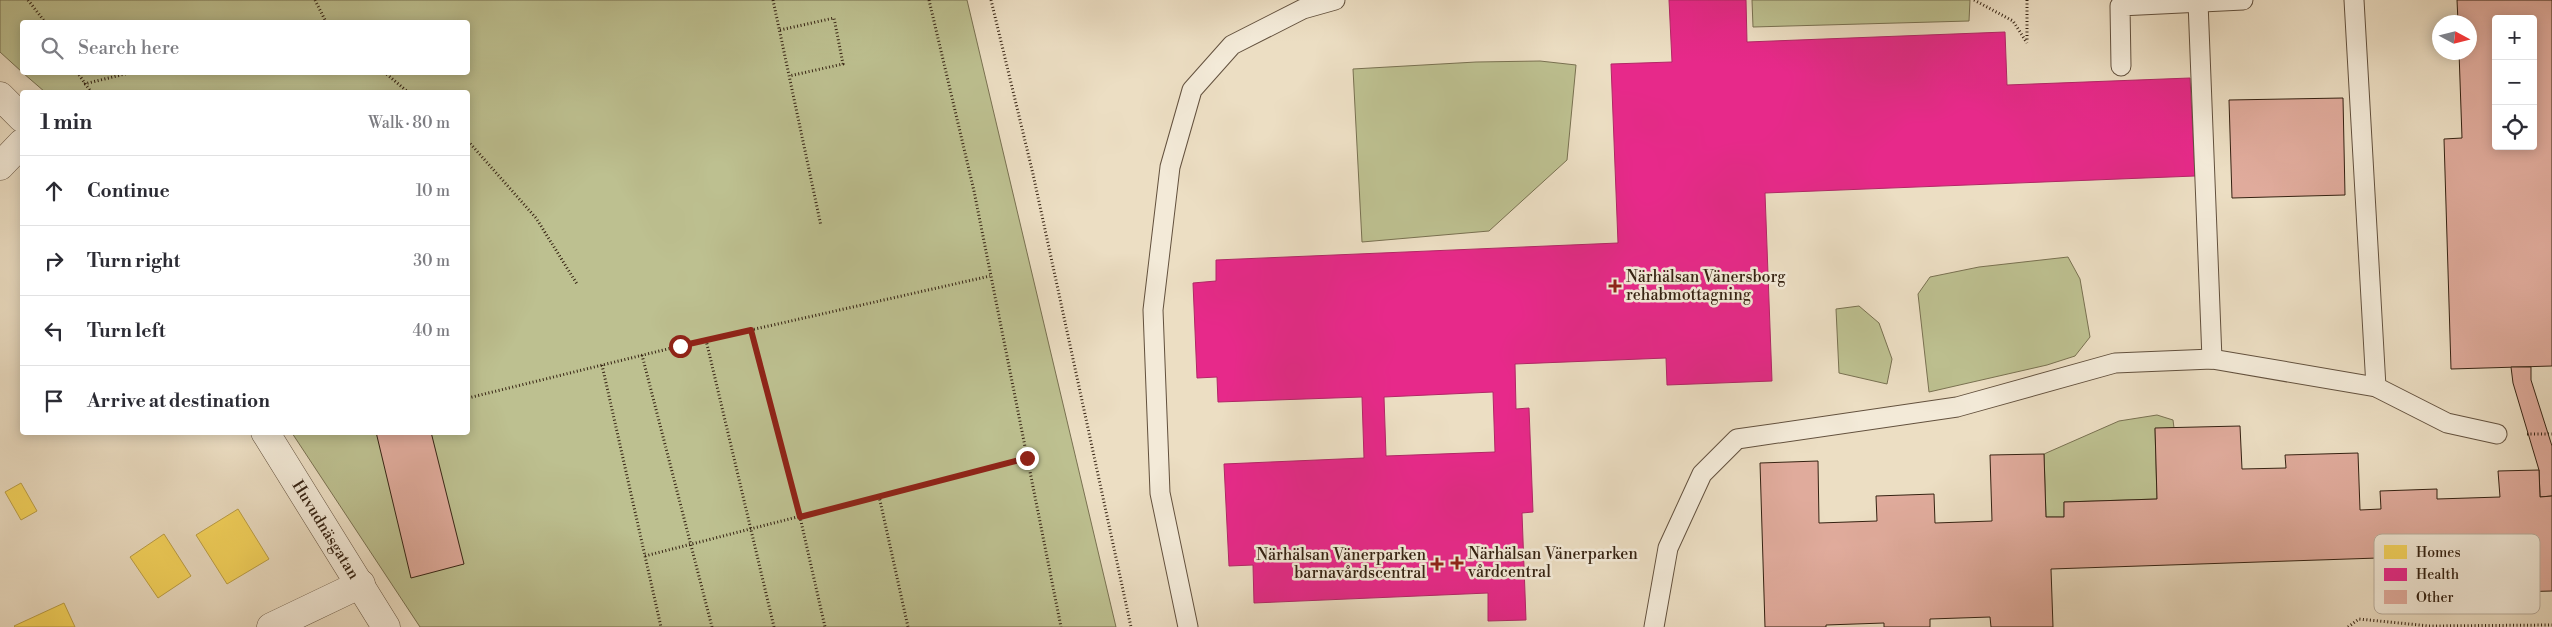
<!DOCTYPE html>
<html lang="en">
<head>
<meta charset="utf-8">
<style>
  body { margin:0; font-family:"Libre Bodoni",serif; background:#f7f7f7; color:#2b2b33 }
  .controls { position:absolute; right:15px; top:15px; display:grid; overflow:hidden; border-radius:5px; box-shadow:0 2px 12px #0003 }
  .controls button { width:45px; height:45px; display:grid; place-items:center; padding:0; border:0; border-bottom:1px solid #e1e1e2; background:#fff; color:#2b2b33; font:25px sans-serif }
  .compass { position:absolute; left:2432px; top:15px; width:45px; height:45px; border-radius:50%; background:#fff; box-shadow:0 2px 12px #0003; rotate:97deg }
  .stop { position:absolute; width:15px; height:15px; margin:-11px; border:4px solid #8f2418; border-radius:50%; background:#fff }
  .stop.end { background:#8f2418; border-color:#fff; box-shadow:0 1px 5px #0008 }
  .list { margin:0; padding:0; list-style:none }
  h2 { display:flex; justify-content:space-between; align-items:center; height:65px; margin:0; padding:0 20px; font-size:21px }
  h2 small { font-size:16px; font-weight:400; color:#7c7c81 }
  .list li { display:grid; grid-template-columns:32px 1fr auto; gap:15px; align-items:center; box-sizing:border-box; height:70px; padding:0 20px; border-top:1px solid #e1e1e2 }
  .list b { display:block; font-size:19px; white-space:nowrap }
  .list em { font-size:16px; font-style:normal; color:#7c7c81 }
  .icon { flex:none; width:28px; height:28px; fill:none; stroke:currentColor; stroke-width:2; stroke-linecap:round; stroke-linejoin:round }
  .map { position:relative; flex:none; width:2552px; height:627px; overflow:hidden }
  .search { position:absolute; background:#fff; box-shadow:0 2px 12px #0003; left:20px; top:20px; width:450px; height:55px; display:flex; align-items:center; gap:12px; box-sizing:border-box; padding:0 18px; border-radius:5px; color:#7c7c81; font-size:19px }
  .panel { position:absolute; background:#fff; box-shadow:0 2px 12px #0003; left:20px; top:90px; width:450px; height:345px; border-radius:5px }
  .map>svg:first-child { display:block }
</style>
</head>
<body>
<div class="map">
<svg width="2552" height="627" viewBox="0 0 2552 627">
  <rect width="100%" height="100%" fill="#ecdec3"/>
  <filter id="stains"><feTurbulence type="fractalNoise" baseFrequency=".004" numOctaves="4"/><feColorMatrix values="0 0 0 0 .2 0 0 0 0 .09 0 0 0 0 .02 0 0 0 .5 -.17"/></filter>
  <radialGradient id="worn" r=".72"><stop offset=".6" stop-color="#630" stop-opacity="0"/><stop offset="1" stop-color="#630" stop-opacity=".3"/></radialGradient>
  <g fill="#bdc090" stroke="#797151">
    <path d="M0,0H967L1116,627H420L292,433L468,432V92H45L23,73L468,72V22H22V72L0,52Z"/>
    <path d="M1752,0H1970L1969,21L1753,27Z"/>
    <path d="M1540,61L1576,65L1567,160L1489,231L1362,242L1353,69L1476,62Z"/>
    <path d="M2068,257L2080,279L2090,337L2075,356L2047,365L1929,392L1918,294L1930,277L1979,267Z"/>
    <path d="M1859,306L1879,323L1892,359L1887,384L1839,373L1836,309Z"/>
    <path d="M2157,415L2173,420L2174,428L2155,429L2157,499L2064,502V517H2046L2044,454L2119,421Z"/>
  </g>
  <g fill="#f6d55c" stroke="#bc9f46">
    <path d="M21,483L37,511L21,520L5,492Z"/>
    <path d="M238,509L269,559L227,584L196,535Z"/>
    <path d="M164,534L191,576L158,598L130,557Z"/>
    <path d="M64,603L75,627H15L14,626Z"/>
  </g>
  <path fill="#e7298a" stroke="#b22766" fill-rule="evenodd" d="M1669,0H1746L1747,42L2005,32L2007,85L2190,78L2195,176L1765,193L1772,381L1667,385L1666,358L1515,364L1516,409L1529,408L1533,512L1522,513L1526,620L1488,621V593L1254,603L1253,565L1229,566L1224,464L1364,458L1362,397L1218,402L1217,377L1197,378L1193,283L1216,281V260L1618,243L1611,64L1672,62ZM1493,392L1495,452L1386,456L1384,397Z"/>
  <g fill="#e0ab9c" stroke="#352212" fill-rule="evenodd">
    <path d="M2457,0H2552V366L2451,369L2444,139L2462,138L2459,52H2470V22H2458ZM2496,19H2533V146H2496Z"/>
    <path d="M2343,98L2345,195L2232,198L2229,100Z"/>
    <path d="M2511,367H2531V380L2552,446V496L2540,497L2539,470L2513,383Z"/>
    <path d="M2240,426L2242,469L2286,468L2285,455L2358,453L2360,510L2381,509L2380,491L2437,489V499L2500,497L2498,471L2539,470L2540,497L2552,496V591L2438,594L2439,611L2380,613L2378,558L2051,569L2053,627H1991L1990,617L1930,619V627H1884V623L1826,625V627H1765L1760,463L1818,461L1819,523L1877,521L1876,496L1934,494L1935,523L1992,521L1990,455L2044,454L2046,517H2064V502L2157,499L2155,428Z"/>
    <path d="M376,432H431L464,564L411,578Z"/>
  </g>
  <g fill="none" stroke-linecap="round" stroke-linejoin="round">
    <g stroke="#63513e" stroke-width="21">
      <g id="service">
        <path d="M2354,0L2376,387"/>
        <path d="M2198,2L2212,359"/>
        <path d="M2121,66L2120,6L2243,0"/>
        <path d="M1188,627L1160,493L1153,310L1170,167L1192,90L1232,45L1303,9L1335,0"/>
        <path d="M1654,627L1668,548L1702,474L1737,439L1957,407L2115,363L2212,359L2376,387L2447,423L2497,434"/>
      </g>
    </g>
    <g stroke="#63513e" stroke-width="29">
      <g id="minor">
        <path d="M0,96L22,118"/>
        <path d="M0,166L22,143"/>
        <path id="s1" d="M265,432L386,627"/>
        <path d="M271,627L361,584"/>
      </g>
    </g>
    <g stroke="#352212" stroke-width="3" stroke-dasharray="1 2.5" stroke-linecap="butt">
      <path d="M28,0L45,22"/>
      <path d="M315,0L326,22"/>
      <path d="M773,0L821,226"/>
      <path d="M929,0L974,191L1061,627"/>
      <path d="M991,0L1033,174L1131,627"/>
      <path d="M1974,0L2013,21L2027,43"/>
      <path d="M2027,0V42"/>
      <path d="M780,30L834,18L843,64L789,76"/>
      <path d="M77,72L91,92"/>
      <path d="M384,72L408,92"/>
      <path d="M84,84L133,72"/>
      <path d="M468,141L536,218L577,284"/>
      <path d="M751,330L800,517L825,627"/>
      <path d="M706,340L774,627"/>
      <path d="M642,355L712,627"/>
      <path d="M602,365L661,627"/>
      <path d="M468,398L680,346L990,276"/>
      <path d="M2527,434H2552"/>
      <path d="M879,496L908,627"/>
      <path d="M645,556L1027,458"/>
      <path d="M2348,627L2359,619L2429,626L2552,625"/>
    </g>
    <use href="#service" stroke="#f3ead8" stroke-width="19"/>
    <use href="#minor" stroke="#f3ead8" stroke-width="28"/>
  </g>
  <g fill="none" stroke-linecap="round" stroke-linejoin="round">
    <path stroke="#8f2418" stroke-width="6" d="M680,346L751,330L800,517L1027,458"/>
  </g>
  <g fill="#8f2418" stroke="#f3ead8" stroke-width="2">
    <path d="M1612.5 278.5h5v5h5v5h-5v5h-5v-5h-5v-5h5z"/>
    <path d="M1454.5 555.5h5v5h5v5h-5v5h-5v-5h-5v-5h5z"/>
    <path d="M1434.5 556.5h5v5h5v5h-5v5h-5v-5h-5v-5h5z"/>
  </g>
  <g text-anchor="middle" dominant-baseline="central" stroke-width="5" stroke-linejoin="round" paint-order="stroke">
    <g font-size="16" fill="#352212" stroke="#f3ead8" text-anchor="start">
      <text x="1626" y="277">Närhälsan Vänersborg<tspan x="1626" dy="18">rehabmottagning</tspan></text>
      <text x="1468" y="554">Närhälsan Vänerparken<tspan x="1468" dy="18">vårdcentral</tspan></text>
      <text x="1426" y="555" text-anchor="end">Närhälsan Vänerparken<tspan x="1426" dy="18">barnavårdscentral</tspan></text>
    </g>
    <g font-size="16" fill="#352212" stroke="#f3ead8">
      <text stroke="none"><textPath href="#s1" startOffset="115">Huvudnäsgatan</textPath></text>
    </g>
  </g>
  <rect x="2374" y="534" width="166" height="80" rx="8" fill="#f3ead8" stroke="#baae9d" stroke-width="1"/>
  <rect x="2384" y="545" width="23" height="14" fill="#f6d55c"/>
  <rect x="2384" y="568" width="23" height="13" fill="#e7298a"/>
  <rect x="2384" y="590" width="23" height="14" fill="#e0ab9c"/>
  <g font-size="14" fill="#352212">
    <text x="2416" y="557">Homes</text>
    <text x="2416" y="579">Health</text>
    <text x="2416" y="602">Other</text>
  </g>
  <rect width="100%" height="100%" filter="url(#stains)"/>
  <rect width="100%" height="100%" fill="url(#worn)"/>
</svg>
<div class="controls">
<button>+</button>
<button>−</button>
<button><svg class="icon" aria-label="locate" viewBox="0 0 24 24"><circle cx="12" cy="12" r="6"/><path d="M12 2v4M12 18v4M2 12h4M18 12h4"/></svg></button>
</div>
<svg class="compass" viewBox="-18 -18 36 36"><path d="M0-13l5 13h-10z" fill="#e53935"/><path d="M0 13l5-13h-10z" fill="#7c7c81"/></svg>
<div class="stop" style="left:680px;top:346px"></div>
<div class="stop end" style="left:1027px;top:458px"></div>
<div class="search"><svg class="icon" aria-label="search" viewBox="0 0 24 24"><circle cx="10" cy="10" r="6"/><path d="M15 15l6 6"/></svg>Search here</div>
<section class="panel">
<h2>1 min<small>Walk · 80 m</small></h2>
<ul class="list">
<li><svg class="icon" aria-label="ahead" viewBox="0 0 24 24"><path d="M12 20V5M6 11l6-6 6 6"/></svg><div><b>Continue</b></div><em>10 m</em></li>
<li><svg class="icon" aria-label="right" viewBox="0 0 24 24"><path d="M7 20v-9h11M14 6l5 5-5 5"/></svg><div><b>Turn right</b></div><em>30 m</em></li>
<li><svg class="icon" aria-label="left" viewBox="0 0 24 24"><path d="M17 20v-9H6M10 6l-5 5 5 5"/></svg><div><b>Turn left</b></div><em>40 m</em></li>
<li><svg class="icon" aria-label="arrive" viewBox="0 0 24 24"><path d="M6 21V4h12l-3 4 3 4H6"/></svg><div><b>Arrive at destination</b></div></li>
</ul>
</section>
</div>
</body>
</html>
